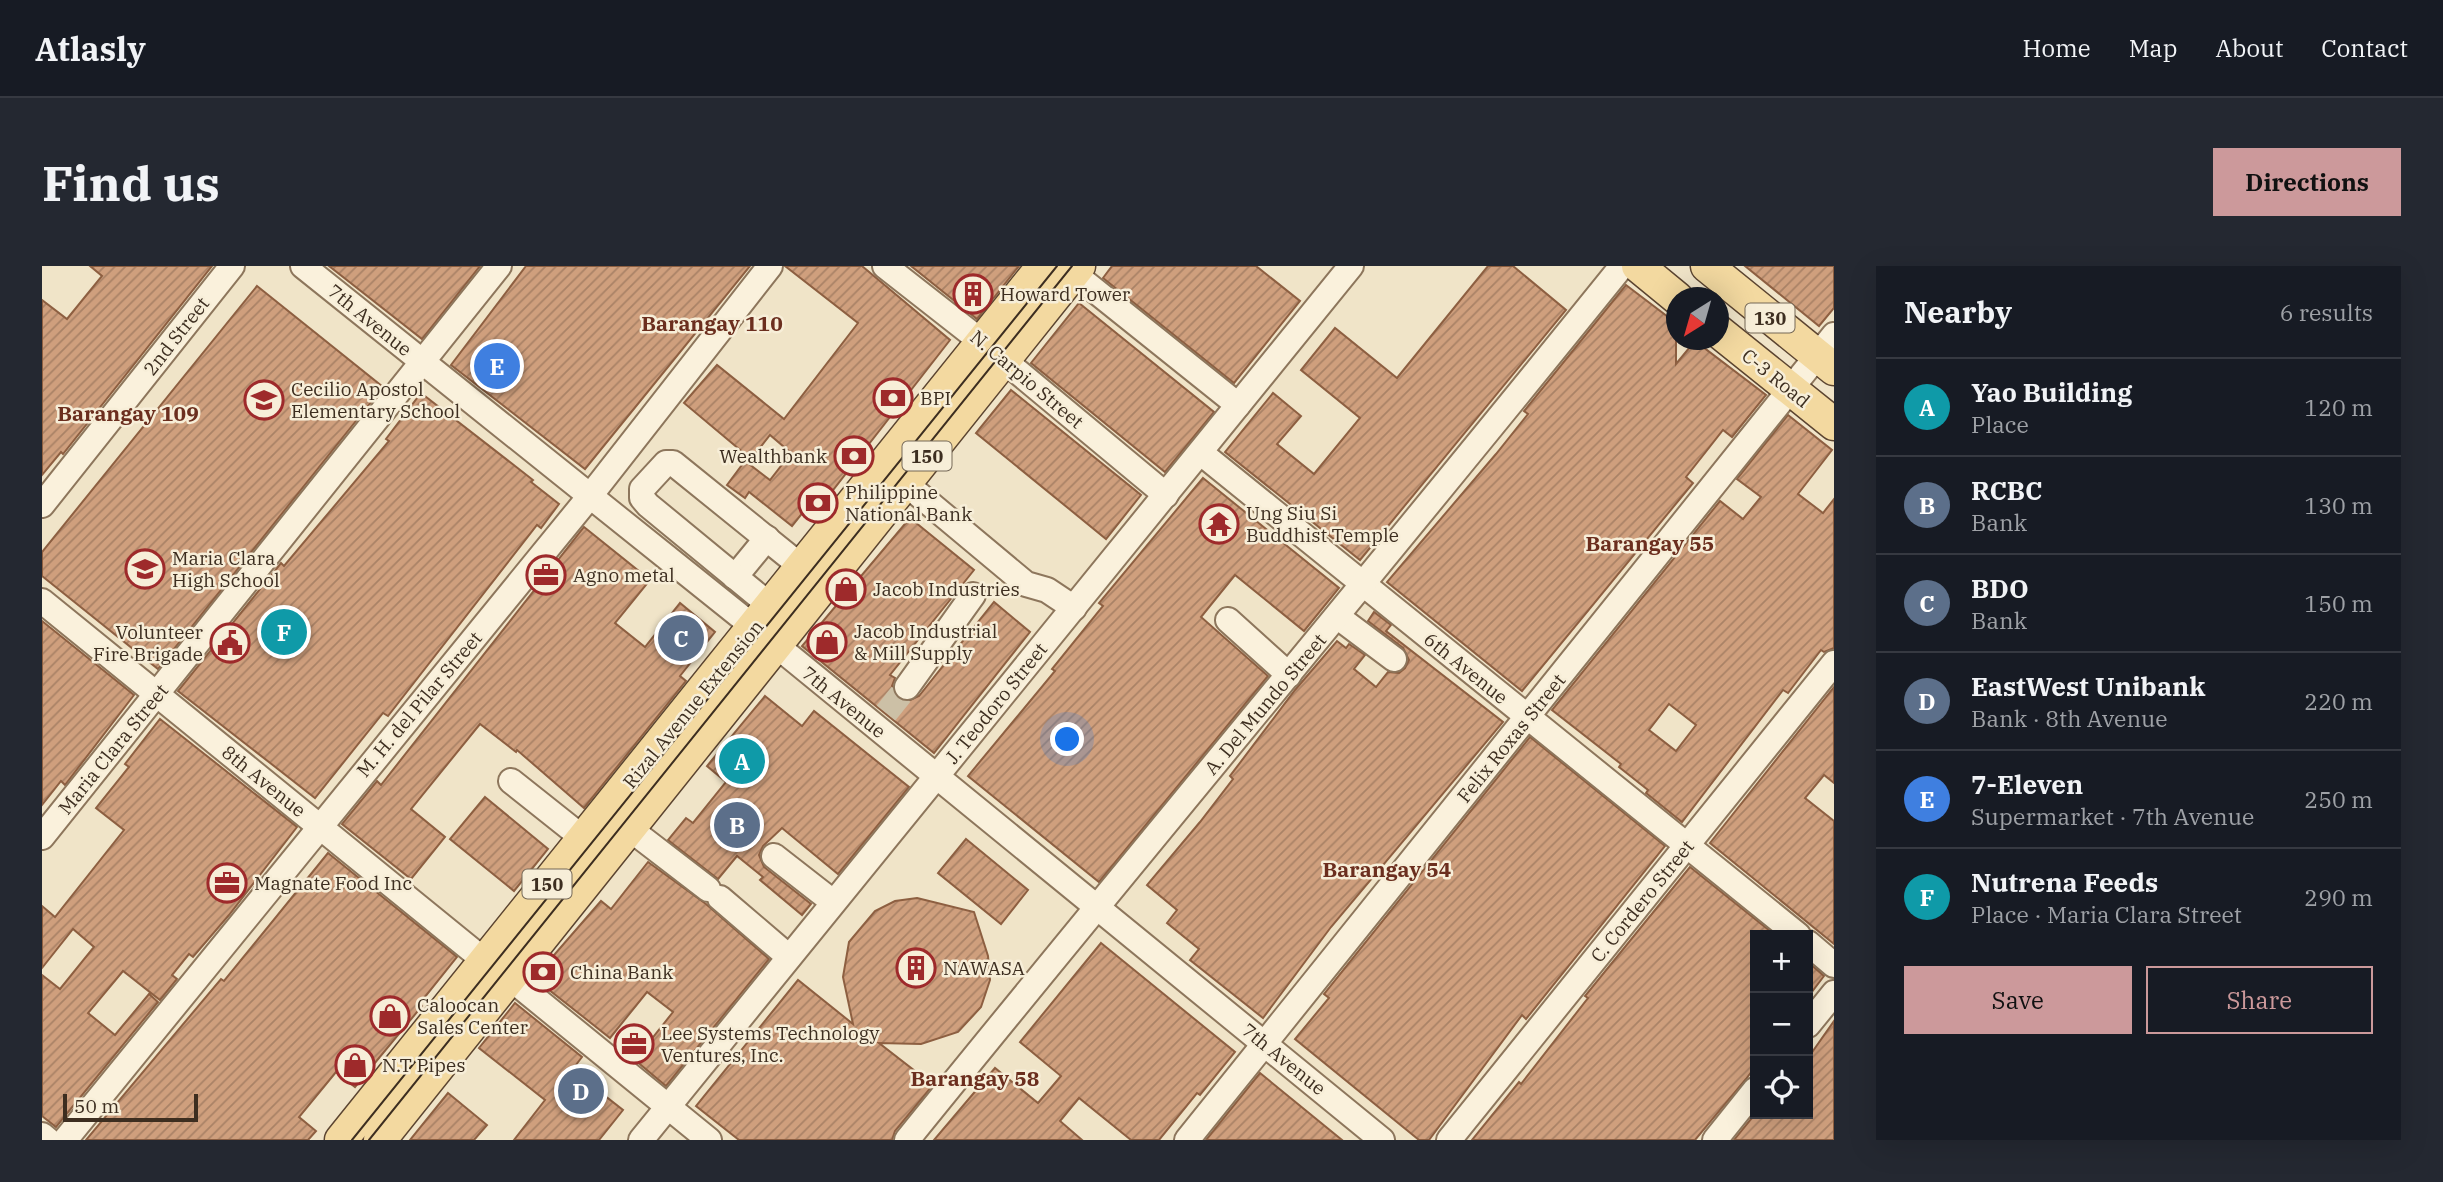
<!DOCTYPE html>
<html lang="en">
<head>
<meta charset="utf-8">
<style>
  body { margin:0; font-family:"IBM Plex Serif",serif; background:#242831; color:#f1f3f6 }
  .controls { position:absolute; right:21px; bottom:21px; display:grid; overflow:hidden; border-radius:0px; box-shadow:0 7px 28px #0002 }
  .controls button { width:63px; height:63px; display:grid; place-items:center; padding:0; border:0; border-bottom:2px solid #363941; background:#171b24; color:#f1f3f6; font:35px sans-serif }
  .compass { position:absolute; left:1624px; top:21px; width:63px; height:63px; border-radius:50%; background:#171b24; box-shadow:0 7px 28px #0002; rotate:217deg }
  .scale { position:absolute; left:21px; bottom:18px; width:135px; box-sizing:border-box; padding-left:7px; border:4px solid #3d2e20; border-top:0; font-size:19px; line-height:24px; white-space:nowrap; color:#3d2e20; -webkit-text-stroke:5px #f7eed8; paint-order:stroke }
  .you { position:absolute; left:1026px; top:474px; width:24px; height:24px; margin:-18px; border:5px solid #fff; border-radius:50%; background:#1a73e8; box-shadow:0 0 0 10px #1a73e833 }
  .badge { display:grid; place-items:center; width:46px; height:46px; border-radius:50%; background:#cc999b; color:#fff; font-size:23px; font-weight:700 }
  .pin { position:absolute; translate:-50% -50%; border:4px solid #fff; box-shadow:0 2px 7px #0006 }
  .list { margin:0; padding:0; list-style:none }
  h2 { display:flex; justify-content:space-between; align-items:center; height:91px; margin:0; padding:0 28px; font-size:30px }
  h2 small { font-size:23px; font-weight:400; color:#9ea1a6 }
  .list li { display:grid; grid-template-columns:46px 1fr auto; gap:21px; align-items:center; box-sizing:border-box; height:98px; padding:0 28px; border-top:2px solid #363941 }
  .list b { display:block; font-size:26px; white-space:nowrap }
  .list p { margin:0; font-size:23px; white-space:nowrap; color:#9ea1a6 }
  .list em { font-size:23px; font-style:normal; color:#9ea1a6 }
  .actions { display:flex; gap:14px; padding:21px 28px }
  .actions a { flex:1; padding:16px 0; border:2px solid #cc999b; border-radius:0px; text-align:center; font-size:24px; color:#cc999b }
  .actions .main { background:#cc999b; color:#111 }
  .icon { flex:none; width:38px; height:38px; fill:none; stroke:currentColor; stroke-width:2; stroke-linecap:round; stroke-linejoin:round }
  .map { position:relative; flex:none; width:1792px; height:874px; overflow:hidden; border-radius:0px }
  header { display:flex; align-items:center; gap:42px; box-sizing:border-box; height:98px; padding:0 35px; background:#171b24; border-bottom:2px solid #363941 }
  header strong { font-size:33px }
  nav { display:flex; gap:38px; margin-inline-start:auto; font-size:24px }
  .intro { display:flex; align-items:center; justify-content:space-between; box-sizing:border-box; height:168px; padding:0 42px }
  h1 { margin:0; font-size:49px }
  .button { padding:18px 32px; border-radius:0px; background:#cc999b; color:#111; font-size:24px; font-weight:700 }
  main { display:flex; gap:42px; padding:0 42px }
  aside { flex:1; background:#171b24; border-radius:0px; box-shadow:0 7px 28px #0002 }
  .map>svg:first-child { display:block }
</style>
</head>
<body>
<header>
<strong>Atlasly</strong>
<nav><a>Home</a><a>Map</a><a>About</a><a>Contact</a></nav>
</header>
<div class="intro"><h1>Find us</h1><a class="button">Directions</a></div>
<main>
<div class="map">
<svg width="1792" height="874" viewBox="0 0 1792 874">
  <defs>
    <pattern id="building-hatch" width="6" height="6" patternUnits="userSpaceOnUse" patternTransform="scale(1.75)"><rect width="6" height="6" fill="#cf9f7d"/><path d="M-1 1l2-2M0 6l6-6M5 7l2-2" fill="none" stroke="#a98266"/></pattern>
  </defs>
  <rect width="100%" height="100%" fill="#f0e4c8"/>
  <g fill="url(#building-hatch)" stroke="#8d5f41" stroke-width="2" fill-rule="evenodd">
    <path d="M48,0H170L21,188L19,186L0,209V34L25,53L60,10Z"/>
    <path d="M287,0H438L380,73Z"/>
    <path d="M484,0H708L543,203L409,99Z"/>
    <path d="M743,0H820L908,74L774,246L766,240L750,260L707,226L703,232L685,219L703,195L728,214L749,187L728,169L709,193L642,137L675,99L742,153L816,57Z"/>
    <path d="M869,0H977L935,53Z"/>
    <path d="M1070,0H1214L1258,35L1192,117L1061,12Z"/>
    <path d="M1446,0H1471L1524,44L1318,294L1183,186L1231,127L1259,150L1235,178L1272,208L1318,152L1259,104L1293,62L1355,112Z"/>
    <path d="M1703,0H1792V42L1777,60Z"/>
    <path d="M1584,19L1634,57V98L1653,75L1724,129L1690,171L1681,164L1644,211L1651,217L1480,425L1345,316L1454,188L1486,148L1482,145Z"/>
    <path d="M215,20L341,121L116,403L0,310V286Z"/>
    <path d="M1037,37L1172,146L1123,206L989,97Z"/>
    <path d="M969,124L1099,229L1064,273L934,167Z"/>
    <path d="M379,127L491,214L489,216L517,238L499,262L495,259L346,450L341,447L273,532L136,425L239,297L242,300L347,175L344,173Z"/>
    <path d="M1746,149L1790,184L1756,228L1781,247L1792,233V382L1782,386L1779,384L1746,427L1741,424L1640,556L1604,527L1606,524L1577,501L1579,498L1510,444L1678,235L1701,253L1719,231L1695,213ZM1627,438L1654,459L1634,485L1607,464Z"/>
    <path d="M1161,212L1297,322L1262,365L1193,309L1159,351L1226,410L1057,616L926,510L1013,405L1010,403L1061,340L1057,337Z"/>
    <path d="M868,252L932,304L848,409L853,412L850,420L856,433L864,436L877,430L952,336L988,366L892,487L760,380Z"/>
    <path d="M542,261L608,314L573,357L603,381L638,337L673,366L638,410L644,415L542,542L475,484L474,486L438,458L369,543L403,571L369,613L300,558L335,515L339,519Z"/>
    <path d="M1332,346L1349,359L1344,365L1461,456L1289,661L1221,752L1148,694L1157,683L1125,657L1135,644L1105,619L1158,556L1191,513L1188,510L1253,424L1295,375L1304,382L1307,378L1323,389L1312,403L1334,421L1346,406L1357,407L1363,402L1367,394L1361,382L1326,355Z"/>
    <path d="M0,355L92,429L23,519L19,515L0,539Z"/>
    <path d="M1792,421V517L1782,509L1763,532L1792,555V678L1668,577Z"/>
    <path d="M723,430L760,460L772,445L867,521L796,608L740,562L721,580L717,589L722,601L769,638L760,649L718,614L721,611L695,590L676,613L626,574L644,552L651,557L684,516L665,500Z"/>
    <path d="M118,453L255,561L187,649L151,691L147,688L130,709L135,713L118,734L81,705L46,747L73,769L107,728L116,736L14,861L0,850V709L18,723L52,681L31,663L0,702V640L13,651L82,564L54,542L87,501L83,498Z"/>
    <path d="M1488,471L1623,580L1484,753L1480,749L1387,874H1377L1253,773L1287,732L1282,728Z"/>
    <path d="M443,531L506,583L472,625L408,573Z"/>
    <path d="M924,573L986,624L959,658L896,607Z"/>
    <path d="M286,587L415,691L378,737L380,740L313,821L294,806L257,851L274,865L266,874H44L179,713L182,715Z"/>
    <path d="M606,596L664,638L727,693L624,820L593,794L631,746L605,726L568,772L492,712L559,635L569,643Z"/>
    <path d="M1648,601L1733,669H1713V801L1704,813L1653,874H1430L1477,816L1479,818L1546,732L1543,730Z"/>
    <path d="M875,632L932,646L946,690L948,714L939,741L916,766L879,778L837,777L891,819L853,865L850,874H697L654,840L756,714L811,758L801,711L807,676L833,645L853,635Z"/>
    <path d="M1059,677L1193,786L1158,829L1155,827L1117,874H1089L1037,832L1018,855L1040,874H892L953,802L996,837L1019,810L978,776Z"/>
    <path d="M1766,696L1782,710L1766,731Z"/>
    <path d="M473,737L540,791L530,804L581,844L557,874H472L503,834L437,782Z"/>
    <path d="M1792,755V874H1692L1713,848H1766V792Z"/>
    <path d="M1218,807L1300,874H1164Z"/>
    <path d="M406,827L445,859L432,874H368Z"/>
  </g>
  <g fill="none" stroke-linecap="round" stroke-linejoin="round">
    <path stroke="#ccc0a6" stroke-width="24" stroke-dasharray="24 12" stroke-linecap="butt" d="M844,447L865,421"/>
    <g stroke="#8d765c" stroke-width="28">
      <g id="minor">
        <path d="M261,0L713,362L1340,874"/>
        <path d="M843,0L940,76L1124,229"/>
        <path d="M1031,7L1196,139"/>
        <path d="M1159,187L1756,669"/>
        <path d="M863,217L984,318L1005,324L1032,342"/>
        <path d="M0,239L190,0"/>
        <path d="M693,311L725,272"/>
        <path d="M0,335L443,695"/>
        <path d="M730,341L606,239L600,232V223L624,197H631L761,302"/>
        <path d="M1296,351L1352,393"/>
        <path d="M1186,354L1247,409"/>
        <path d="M865,421L931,329"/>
        <path d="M469,515L542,573"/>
        <path d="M588,563L666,623"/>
        <path d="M0,571L457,0"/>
        <path d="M732,590L791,636"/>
        <path d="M678,632L747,691"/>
        <path d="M1766,677L1792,699"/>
        <path d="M468,712L667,874"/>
        <path d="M1766,759L1792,727"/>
        <path d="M0,869L6,874"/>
        <path d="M23,874L548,230L728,0"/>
        <path d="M599,874L1309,0"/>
        <path d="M865,874C1102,581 1344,293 1580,0"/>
        <path d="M1145,874L1792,69"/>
        <path d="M1407,874L1792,397"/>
        <path d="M1673,874L1713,824"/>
      </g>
    </g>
    <g stroke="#5b4430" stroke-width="35">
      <g id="major">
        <path d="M1596,0L1635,32"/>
        <path d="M1665,0L1792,103"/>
        <path d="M1676,65L1792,158"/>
        <path d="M299,874L1001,0"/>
        <path d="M338,874L1037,0"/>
      </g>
    </g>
    <use href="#minor" stroke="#faf1dc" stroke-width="24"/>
    <use href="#major" stroke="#f3d9a0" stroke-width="32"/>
    <g stroke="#3d2e20" stroke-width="2">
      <path d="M310,874L1015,0"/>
      <path d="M327,874L1030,0"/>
    </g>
  </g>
  <defs>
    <g id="building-ring" transform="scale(2.0125)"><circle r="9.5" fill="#f7eed8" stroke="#9e2a2b" stroke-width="1.5"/><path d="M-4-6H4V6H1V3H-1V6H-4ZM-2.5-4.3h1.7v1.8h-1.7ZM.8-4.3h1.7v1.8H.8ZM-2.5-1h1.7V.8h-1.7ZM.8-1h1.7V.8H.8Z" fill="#9e2a2b"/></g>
    <g id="bank-ring" transform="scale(2.0125)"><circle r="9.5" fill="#f7eed8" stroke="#9e2a2b" stroke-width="1.5"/><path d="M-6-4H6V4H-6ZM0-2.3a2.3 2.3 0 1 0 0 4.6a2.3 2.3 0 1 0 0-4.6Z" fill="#9e2a2b"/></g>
    <g id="school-ring" transform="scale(2.0125)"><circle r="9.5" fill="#f7eed8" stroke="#9e2a2b" stroke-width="1.5"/><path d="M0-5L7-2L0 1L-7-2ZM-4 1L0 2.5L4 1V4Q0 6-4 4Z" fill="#9e2a2b"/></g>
    <g id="temple-ring" transform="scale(2.0125)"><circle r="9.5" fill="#f7eed8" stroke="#9e2a2b" stroke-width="1.5"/><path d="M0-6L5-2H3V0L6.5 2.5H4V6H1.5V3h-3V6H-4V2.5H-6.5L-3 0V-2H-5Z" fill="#9e2a2b"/></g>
    <g id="office-ring" transform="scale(2.0125)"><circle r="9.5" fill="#f7eed8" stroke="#9e2a2b" stroke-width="1.5"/><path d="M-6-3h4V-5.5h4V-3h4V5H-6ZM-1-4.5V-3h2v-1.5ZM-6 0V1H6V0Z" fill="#9e2a2b"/></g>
    <g id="shop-ring" transform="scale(2.0125)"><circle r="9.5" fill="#f7eed8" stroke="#9e2a2b" stroke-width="1.5"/><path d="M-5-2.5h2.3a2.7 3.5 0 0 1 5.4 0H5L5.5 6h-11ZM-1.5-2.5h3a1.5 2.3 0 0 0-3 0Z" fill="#9e2a2b"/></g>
    <g id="civic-ring" transform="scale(2.0125)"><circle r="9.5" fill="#f7eed8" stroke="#9e2a2b" stroke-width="1.5"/><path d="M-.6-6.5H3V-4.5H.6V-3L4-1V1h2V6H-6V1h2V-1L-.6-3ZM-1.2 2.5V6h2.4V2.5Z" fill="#9e2a2b"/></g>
  </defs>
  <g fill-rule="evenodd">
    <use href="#building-ring" x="931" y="28"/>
    <use href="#bank-ring" x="851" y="132"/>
    <use href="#school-ring" x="222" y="134"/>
    <use href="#bank-ring" x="812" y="190"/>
    <use href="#bank-ring" x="776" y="237"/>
    <use href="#temple-ring" x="1177" y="258"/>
    <use href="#school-ring" x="103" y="303"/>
    <use href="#office-ring" x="504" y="309"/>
    <use href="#shop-ring" x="804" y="323"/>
    <use href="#shop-ring" x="785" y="376"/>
    <use href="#civic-ring" x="188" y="377"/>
    <use href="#office-ring" x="185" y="617"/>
    <use href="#building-ring" x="874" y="702"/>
    <use href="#bank-ring" x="501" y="706"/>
    <use href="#shop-ring" x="348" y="750"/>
    <use href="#office-ring" x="592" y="778"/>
    <use href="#shop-ring" x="313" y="799"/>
  </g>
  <g text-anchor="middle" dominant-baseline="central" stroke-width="5" stroke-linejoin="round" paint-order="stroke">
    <g fill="#f7eed8" stroke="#756857" stroke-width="2">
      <rect x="1703.5" y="37.5" width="49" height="29" rx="5"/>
      <rect x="860.5" y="175.5" width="49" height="29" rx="5"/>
      <rect x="480.5" y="603.5" width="49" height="29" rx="5"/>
    </g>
    <g font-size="18" font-weight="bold" fill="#3d2e20">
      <text x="1728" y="52">130</text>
      <text x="885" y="190">150</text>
      <text x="505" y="618">150</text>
    </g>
    <g font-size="19" fill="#3d2e20" stroke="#f7eed8" text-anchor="start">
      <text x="958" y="28">Howard Tower</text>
      <text x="249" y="123">Cecilio Apostol<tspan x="249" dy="22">Elementary School</tspan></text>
      <text x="878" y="132">BPI</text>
      <text x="785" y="190" text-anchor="end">Wealthbank</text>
      <text x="803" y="226">Philippine<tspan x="803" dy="22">National Bank</tspan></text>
      <text x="1204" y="247">Ung Siu Si<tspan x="1204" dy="22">Buddhist Temple</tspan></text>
      <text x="130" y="292">Maria Clara<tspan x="130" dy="22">High School</tspan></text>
      <text x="531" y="309">Agno metal</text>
      <text x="831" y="323">Jacob Industries</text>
      <text x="812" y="365">Jacob Industrial<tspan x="812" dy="22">&amp; Mill Supply</tspan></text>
      <text x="161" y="366" text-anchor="end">Volunteer<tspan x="161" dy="22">Fire Brigade</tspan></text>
      <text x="212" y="617">Magnate Food Inc</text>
      <text x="901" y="702">NAWASA</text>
      <text x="528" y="706">China Bank</text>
      <text x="375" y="739">Caloocan<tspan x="375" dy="22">Sales Center</tspan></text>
      <text x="619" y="767">Lee Systems Technology<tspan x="619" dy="22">Ventures, Inc.</tspan></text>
      <text x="340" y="799">N.T Pipes</text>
    </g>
    <g font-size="19" fill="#3d2e20" stroke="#f7eed8">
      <text transform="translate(328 54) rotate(39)">7th Avenue</text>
      <text transform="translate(134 70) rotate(-52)">2nd Street</text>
      <text transform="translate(1734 112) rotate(39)">C-3 Road</text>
      <text transform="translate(985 113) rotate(40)">N. Carpio Street</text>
      <text transform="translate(1424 402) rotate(39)">6th Avenue</text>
      <text transform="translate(802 436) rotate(39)">7th Avenue</text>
      <text transform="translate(954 437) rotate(-51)">J. Teodoro Street</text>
      <text transform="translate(377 438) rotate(-50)">M. H. del Pilar Street</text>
      <text transform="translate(651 438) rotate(-51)">Rizal Avenue Extension</text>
      <text transform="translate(1223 438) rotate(-50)">A. Del Mundo Street</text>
      <text transform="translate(1469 472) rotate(-51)">Felix Roxas Street</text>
      <text transform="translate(71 483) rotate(-51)">Maria Clara Street</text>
      <text transform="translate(222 515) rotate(39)">8th Avenue</text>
      <text transform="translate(1600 635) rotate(-51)">C. Cordero Street</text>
      <text transform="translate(1242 793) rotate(39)">7th Avenue</text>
    </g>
    <g font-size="21" font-weight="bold" fill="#6b2e1e" stroke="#f7eed8">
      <text x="670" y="57">Barangay 110</text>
      <text x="86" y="147">Barangay 109</text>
      <text x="1608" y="277">Barangay 55</text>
      <text x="1345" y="603">Barangay 54</text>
      <text x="933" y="812">Barangay 58</text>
    </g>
  </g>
</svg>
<div class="controls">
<button>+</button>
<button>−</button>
<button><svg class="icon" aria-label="locate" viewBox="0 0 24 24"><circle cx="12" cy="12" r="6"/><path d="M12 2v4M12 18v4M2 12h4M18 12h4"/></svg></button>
</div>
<svg class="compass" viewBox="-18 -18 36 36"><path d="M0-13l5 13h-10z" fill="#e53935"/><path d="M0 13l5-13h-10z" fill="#9ea1a6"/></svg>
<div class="scale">50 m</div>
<div class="you"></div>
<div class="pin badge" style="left:700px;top:495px;background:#0f9aa8">A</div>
<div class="pin badge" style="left:695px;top:559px;background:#5c6f8a">B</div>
<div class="pin badge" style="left:639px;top:372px;background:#5c6f8a">C</div>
<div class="pin badge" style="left:539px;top:825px;background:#5c6f8a">D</div>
<div class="pin badge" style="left:455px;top:100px;background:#3f7fe0">E</div>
<div class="pin badge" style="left:242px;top:366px;background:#0f9aa8">F</div>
</div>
<aside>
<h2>Nearby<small>6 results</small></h2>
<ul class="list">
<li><span class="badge" style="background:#0f9aa8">A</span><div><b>Yao Building</b><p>Place</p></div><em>120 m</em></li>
<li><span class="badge" style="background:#5c6f8a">B</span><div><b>RCBC</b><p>Bank</p></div><em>130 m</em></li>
<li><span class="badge" style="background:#5c6f8a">C</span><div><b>BDO</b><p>Bank</p></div><em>150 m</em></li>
<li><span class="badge" style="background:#5c6f8a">D</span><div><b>EastWest Unibank</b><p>Bank · 8th Avenue</p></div><em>220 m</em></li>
<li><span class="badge" style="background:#3f7fe0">E</span><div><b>7-Eleven</b><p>Supermarket · 7th Avenue</p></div><em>250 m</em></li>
<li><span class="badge" style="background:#0f9aa8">F</span><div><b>Nutrena Feeds</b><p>Place · Maria Clara Street</p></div><em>290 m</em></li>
</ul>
<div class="actions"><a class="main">Save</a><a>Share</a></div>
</aside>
</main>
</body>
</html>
